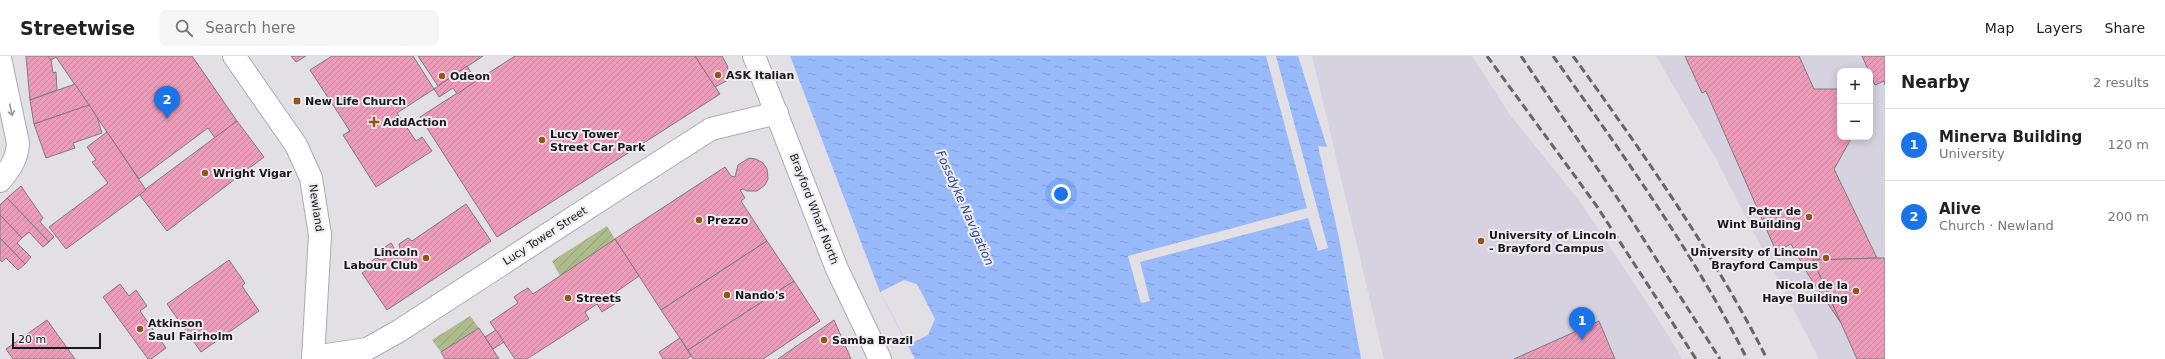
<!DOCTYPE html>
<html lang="en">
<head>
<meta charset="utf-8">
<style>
  body { margin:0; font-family:"DejaVu Sans",sans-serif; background:#f6f6f6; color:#222 }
  .controls { position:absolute; right:12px; top:12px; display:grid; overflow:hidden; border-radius:8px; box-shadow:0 2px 10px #0003 }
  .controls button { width:36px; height:36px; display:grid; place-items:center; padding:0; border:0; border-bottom:1px solid #e0e0e0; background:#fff; color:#222; font:20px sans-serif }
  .scale { position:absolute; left:12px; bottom:10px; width:89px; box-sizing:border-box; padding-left:4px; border:2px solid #19181a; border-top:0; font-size:11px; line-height:14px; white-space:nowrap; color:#19181a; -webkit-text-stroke:3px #efecf2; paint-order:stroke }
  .you { position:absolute; left:1061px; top:138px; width:14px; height:14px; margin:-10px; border:3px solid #fff; border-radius:50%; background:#1a73e8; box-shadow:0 0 0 6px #1a73e833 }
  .badge { display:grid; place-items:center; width:26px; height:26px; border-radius:50%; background:#1a73e8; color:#fff; font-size:13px; font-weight:700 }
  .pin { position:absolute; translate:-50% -33px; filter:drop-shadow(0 1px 2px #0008) }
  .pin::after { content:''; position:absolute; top:21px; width:14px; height:12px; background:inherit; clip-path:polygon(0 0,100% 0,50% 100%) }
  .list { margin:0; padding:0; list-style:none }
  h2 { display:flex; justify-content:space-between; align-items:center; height:52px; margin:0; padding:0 16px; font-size:17px }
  h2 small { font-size:13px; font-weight:400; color:#767676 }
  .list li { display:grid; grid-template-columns:26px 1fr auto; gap:12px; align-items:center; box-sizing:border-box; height:72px; padding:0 16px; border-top:1px solid #e0e0e0 }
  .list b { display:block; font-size:15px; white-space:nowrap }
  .list p { margin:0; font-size:13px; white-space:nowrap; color:#767676 }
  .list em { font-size:13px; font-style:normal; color:#767676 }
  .icon { flex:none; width:22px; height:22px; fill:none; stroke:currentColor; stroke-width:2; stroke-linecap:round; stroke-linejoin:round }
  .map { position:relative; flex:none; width:1885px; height:303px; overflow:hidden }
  header { display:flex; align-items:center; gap:24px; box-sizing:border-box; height:56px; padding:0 20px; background:#fff; border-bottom:1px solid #e0e0e0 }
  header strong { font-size:19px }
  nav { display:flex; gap:22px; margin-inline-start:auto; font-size:14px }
  .search { width:280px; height:36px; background:#f6f6f6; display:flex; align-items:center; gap:10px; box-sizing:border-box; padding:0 14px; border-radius:8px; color:#767676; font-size:15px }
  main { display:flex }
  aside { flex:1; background:#fff }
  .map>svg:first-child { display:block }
</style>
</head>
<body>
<header>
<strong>Streetwise</strong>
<div class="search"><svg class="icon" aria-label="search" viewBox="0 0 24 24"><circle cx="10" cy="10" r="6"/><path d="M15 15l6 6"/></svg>Search here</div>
<nav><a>Map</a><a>Layers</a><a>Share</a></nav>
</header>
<main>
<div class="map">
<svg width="1885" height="303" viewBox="0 0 1885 303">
  <defs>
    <pattern id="garden-furrows" width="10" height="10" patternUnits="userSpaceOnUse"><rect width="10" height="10" fill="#aebb8d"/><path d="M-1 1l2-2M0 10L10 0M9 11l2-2" fill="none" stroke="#95a079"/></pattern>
    <pattern id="water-ripples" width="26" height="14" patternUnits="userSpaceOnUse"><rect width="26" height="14" fill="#98bafb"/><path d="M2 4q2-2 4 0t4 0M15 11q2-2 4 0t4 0" fill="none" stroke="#829fd7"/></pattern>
    <pattern id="building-hatch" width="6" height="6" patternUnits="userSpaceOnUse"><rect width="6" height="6" fill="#eb9cb8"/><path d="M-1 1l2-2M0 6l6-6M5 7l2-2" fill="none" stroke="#c9869e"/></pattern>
  </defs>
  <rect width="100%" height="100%" fill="#e2dfe5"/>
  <g fill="#d7d2df" fill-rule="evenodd">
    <path d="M1312,0H1472L1510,59L1579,144L1670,282L1682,303H1384Z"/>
    <path d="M1656,0H1885V303H1819L1715,101ZM1840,15H1870V81H1840Z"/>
  </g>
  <g fill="url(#garden-furrows)">
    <path d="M607,170L615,183L560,220L552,205Z"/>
    <path d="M470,260L479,272L441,296L432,284Z"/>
  </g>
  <path fill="url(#water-ripples)" d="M790,0H1298L1327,91L1318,90L1339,182L1361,303H915L880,236Z"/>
  <g fill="#e2dfe5">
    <path d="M1266,0H1276L1328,192L1318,195L1308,162L1140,206L1150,245L1141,247L1128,200L1307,152Z"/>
    <path d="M904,224L917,228L935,263L928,279L908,289L880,236Z"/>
  </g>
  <g fill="url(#building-hatch)" stroke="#817b7d">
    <path d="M26,0H48L51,4L53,17L56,16L57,34L30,44Z"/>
    <path d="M48,0H192L237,65L215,82L208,72L139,123L56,1L51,4Z"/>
    <path d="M291,0H306L296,6Z"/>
    <path d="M332,0H413L434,33L397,57L416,85L422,81L432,95L376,131L343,79L350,75L310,14Z"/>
    <path d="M418,0H483L438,30Z"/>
    <path d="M515,0H695L720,38L497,181L420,61Z"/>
    <path d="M695,0H722L727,9L730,23L715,31Z"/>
    <path d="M1685,0H1799L1814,33H1840V81H1852L1834,113L1877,202L1813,204L1841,267L1809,220L1791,188L1776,195L1706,35L1702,37Z"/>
    <path d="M1862,0H1885V29L1884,25L1875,29Z"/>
    <path d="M467,10L476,25L457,38L453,32L439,41L434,33Z"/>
    <path d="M75,28L89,49L34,68L30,44Z"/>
    <path d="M89,49L97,61L102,77L73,87L75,92L46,102L34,68Z"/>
    <path d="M237,65L264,101L167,175L139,138Z"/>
    <path d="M107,76L146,134L66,193L49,171L108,127L92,106L96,104L87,91Z"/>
    <path d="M749,102L756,103L763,107L767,113L768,123L765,129L757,135H747L743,133L740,134L745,142L741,145L767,185L661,254L615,183L725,111L731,120L735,121L738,109Z"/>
    <path d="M21,130L43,162L40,166L54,181L49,186L7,142Z"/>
    <path d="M7,142L49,186L43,191L29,176L22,182L0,159V149Z"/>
    <path d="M466,148L491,185L387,254L362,217L370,212L369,207L376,202L382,204L387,201L382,193L391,187L396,195L400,193L399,188L408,182L412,185Z"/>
    <path d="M0,159L22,182L17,187L31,201L25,208L0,182Z"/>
    <path d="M0,182L25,208L18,214L6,202L2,206L0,204Z"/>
    <path d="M615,183L639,220L616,236L621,244L602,256L597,248L585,256L589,263L527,303H515L490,266L518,247L514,241L521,236L528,232L533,238Z"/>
    <path d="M767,185L794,225L688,294L661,254Z"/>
    <path d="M1877,202H1885V303H1857L1813,204Z"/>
    <path d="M229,204L245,227L242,230L259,255L201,296L167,248Z"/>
    <path d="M794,225L820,265L763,303H693L688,294Z"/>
    <path d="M120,228L129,240L136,234L147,250L140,255L166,292L151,303H148L103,241Z"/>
    <path d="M47,264L75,303H13L6,293Z"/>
    <path d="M834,264L851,303H778Z"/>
    <path d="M1599,265L1615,303H1514Z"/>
    <path d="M479,272L499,303H445L441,296Z"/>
    <path d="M496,274L504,286L493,293L485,281Z"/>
    <path d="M680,282L691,300L687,303H663L659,296Z"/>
  </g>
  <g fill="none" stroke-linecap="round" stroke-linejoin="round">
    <g stroke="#acaab0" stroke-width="24">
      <g id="pedestrian">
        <path d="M754,0L837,213L880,303"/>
        <path d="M608,139L711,73L777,57"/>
      </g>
    </g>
    <g stroke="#acaab0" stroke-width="24">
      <g id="minor">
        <path d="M0,2L18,87C17,103 11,112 0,125"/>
        <path d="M313,301L367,293L399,275L608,139"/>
      </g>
    </g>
    <g stroke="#acaab0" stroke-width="24">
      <path id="secondary" d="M234,0L296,89L311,122L320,179L313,303"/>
    </g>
    <use href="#pedestrian" stroke="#fff" stroke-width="22"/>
    <use href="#minor" stroke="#fff" stroke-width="22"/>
    <use href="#secondary" stroke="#fff" stroke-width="22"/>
    <g stroke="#666568" stroke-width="3" stroke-dasharray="8 4" stroke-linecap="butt">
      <path d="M1487,0L1596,149L1696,303"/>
      <path d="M1521,0L1618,143L1720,303"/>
      <path d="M1553,0C1622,97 1693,196 1747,303"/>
      <path d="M1573,0C1643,97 1713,196 1767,303"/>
    </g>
  </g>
  <defs><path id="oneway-shaft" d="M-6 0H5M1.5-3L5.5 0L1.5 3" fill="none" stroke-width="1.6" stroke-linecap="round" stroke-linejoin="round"/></defs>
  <use stroke="#989798" href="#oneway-shaft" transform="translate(11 54) rotate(78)"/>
  <g fill="#93561a" stroke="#efecf2" stroke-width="1.5">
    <circle cx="718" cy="19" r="4"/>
    <circle cx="442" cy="20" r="4"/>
    <rect x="293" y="41" width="8" height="8" rx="2"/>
    <path d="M372 60h4v4h4v4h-4v4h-4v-4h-4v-4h4z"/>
    <circle cx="542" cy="84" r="4"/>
    <circle cx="205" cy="117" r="4"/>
    <circle cx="1809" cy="161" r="4"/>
    <circle cx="699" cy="164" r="4"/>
    <circle cx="1481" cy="185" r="4"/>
    <circle cx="426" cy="202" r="4"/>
    <circle cx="1826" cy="202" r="4"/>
    <circle cx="1856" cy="235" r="4"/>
    <circle cx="727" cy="239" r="4"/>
    <circle cx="568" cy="242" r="4"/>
    <circle cx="140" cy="273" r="4"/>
    <circle cx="824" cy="284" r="4"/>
  </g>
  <g text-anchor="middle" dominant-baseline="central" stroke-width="4" stroke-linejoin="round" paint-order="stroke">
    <g font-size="11" font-weight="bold" fill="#19181a" stroke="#efecf2" text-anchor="start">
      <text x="726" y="19">ASK Italian</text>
      <text x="450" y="20">Odeon</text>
      <text x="305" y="45">New Life Church</text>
      <text x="383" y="66">AddAction</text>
      <text x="550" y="78">Lucy Tower<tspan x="550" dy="13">Street Car Park</tspan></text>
      <text x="213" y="117">Wright Vigar</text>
      <text x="1801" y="155" text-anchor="end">Peter de<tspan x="1801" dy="13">Wint Building</tspan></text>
      <text x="707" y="164">Prezzo</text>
      <text x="1489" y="179">University of Lincoln<tspan x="1489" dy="13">- Brayford Campus</tspan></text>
      <text x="418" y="196" text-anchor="end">Lincoln<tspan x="418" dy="13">Labour Club</tspan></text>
      <text x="1818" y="196" text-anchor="end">University of Lincoln<tspan x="1818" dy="13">Brayford Campus</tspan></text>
      <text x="1848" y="229" text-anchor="end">Nicola de la<tspan x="1848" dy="13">Haye Building</tspan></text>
      <text x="735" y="239">Nando's</text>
      <text x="576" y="242">Streets</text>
      <text x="148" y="267">Atkinson<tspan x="148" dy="13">Saul Fairholm</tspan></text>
      <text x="832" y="284">Samba Brazil</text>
    </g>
    <g font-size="11" fill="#19181a" stroke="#efecf2">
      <text transform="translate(316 152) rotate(82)">Newland</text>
      <text transform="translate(814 153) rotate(69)">Brayford Wharf North</text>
      <text transform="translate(545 180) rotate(-33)">Lucy Tower Street</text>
    </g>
    <g font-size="12" font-style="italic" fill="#274a95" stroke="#efecf2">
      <text transform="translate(965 152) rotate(66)">Fossdyke Navigation</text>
    </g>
  </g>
</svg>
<div class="controls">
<button>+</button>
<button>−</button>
</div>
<div class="scale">20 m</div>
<div class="you"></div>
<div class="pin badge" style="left:1582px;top:284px">1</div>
<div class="pin badge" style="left:167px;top:63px">2</div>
</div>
<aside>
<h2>Nearby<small>2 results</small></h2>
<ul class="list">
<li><span class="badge">1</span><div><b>Minerva Building</b><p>University</p></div><em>120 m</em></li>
<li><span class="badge">2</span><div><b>Alive</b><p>Church · Newland</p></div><em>200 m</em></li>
</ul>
</aside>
</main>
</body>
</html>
